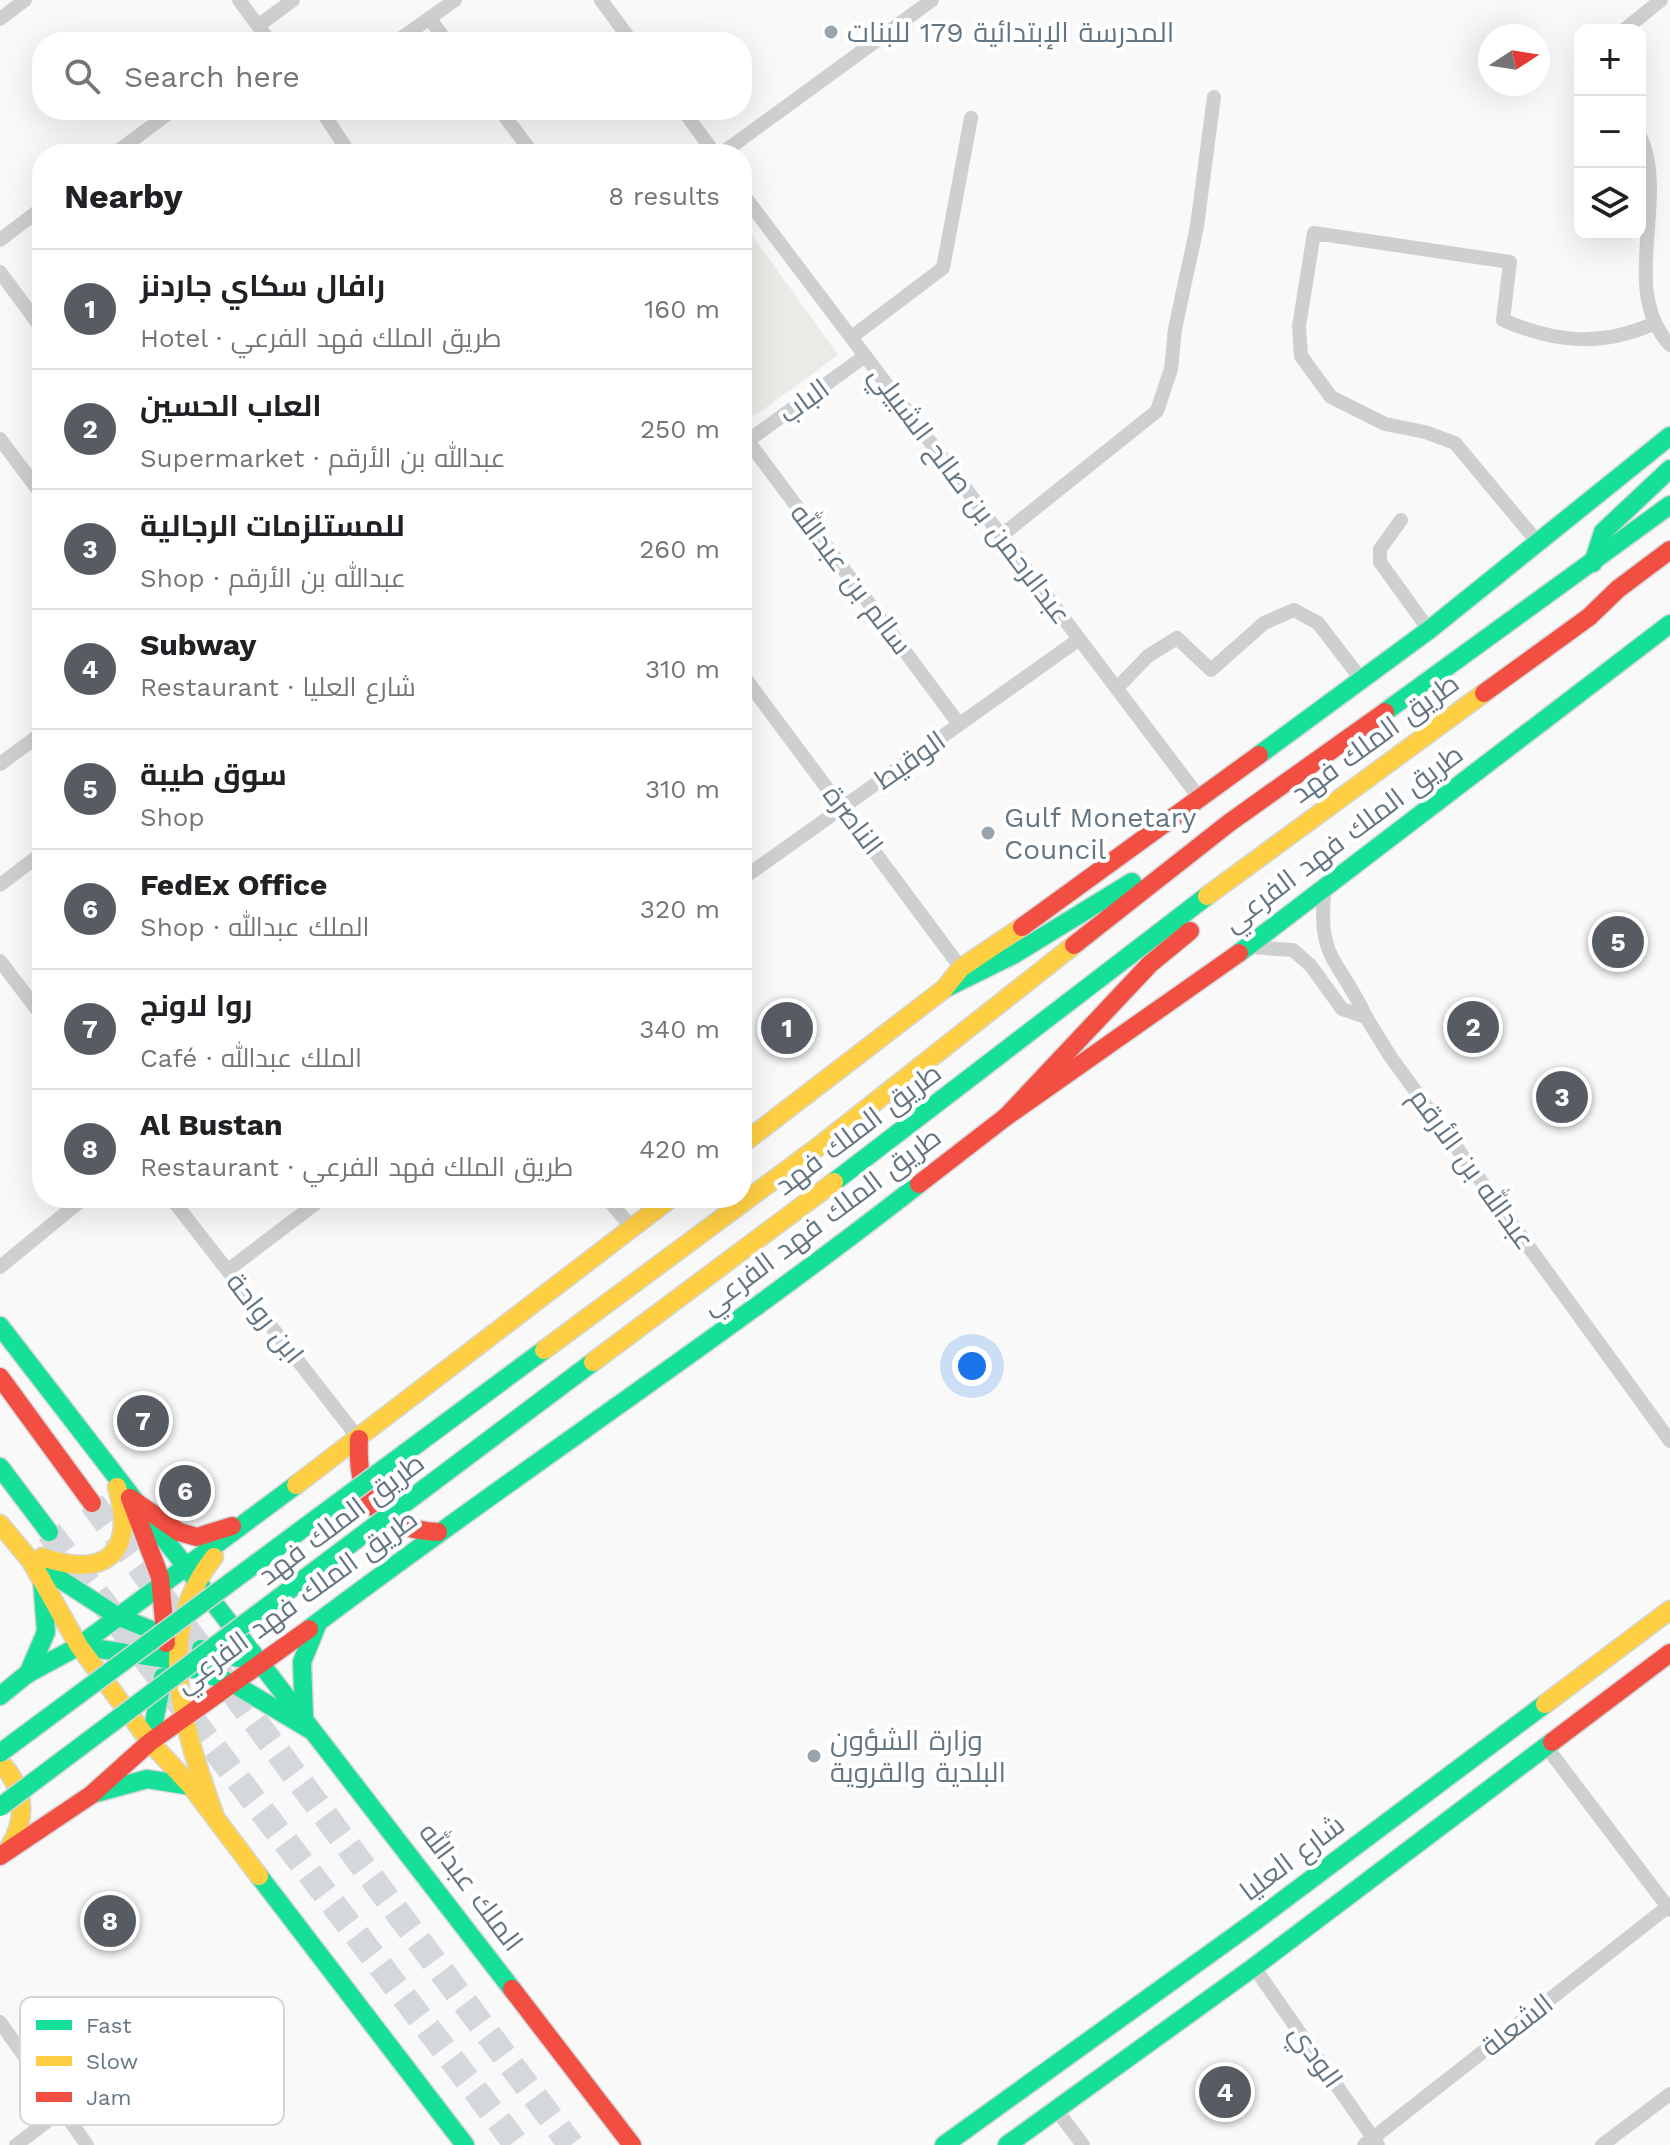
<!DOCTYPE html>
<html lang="en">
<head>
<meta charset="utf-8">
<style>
  body { margin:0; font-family:"Work Sans",Cairo,sans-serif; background:#f6f6f6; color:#202124 }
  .controls { position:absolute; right:24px; top:24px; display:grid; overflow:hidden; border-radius:16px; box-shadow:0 8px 32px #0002 }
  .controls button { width:72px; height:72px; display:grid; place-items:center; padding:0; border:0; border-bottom:2px solid #e0e0e0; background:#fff; color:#202124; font:40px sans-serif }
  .compass { position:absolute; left:1478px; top:24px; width:72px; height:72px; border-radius:50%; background:#fff; box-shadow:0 8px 32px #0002; rotate:78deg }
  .you { position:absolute; left:972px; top:1366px; width:28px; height:28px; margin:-20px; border:6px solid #fff; border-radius:50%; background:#1a73e8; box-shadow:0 0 0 12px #1a73e833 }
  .badge { display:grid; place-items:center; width:52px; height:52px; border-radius:50%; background:#565c61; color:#fff; font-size:26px; font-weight:700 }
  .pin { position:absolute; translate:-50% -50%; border:4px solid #fff; box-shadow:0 2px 8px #0006 }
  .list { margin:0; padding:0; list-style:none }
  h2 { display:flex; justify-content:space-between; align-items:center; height:104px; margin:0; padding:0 32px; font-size:34px }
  h2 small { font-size:26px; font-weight:400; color:#757577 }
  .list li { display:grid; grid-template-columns:52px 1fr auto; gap:24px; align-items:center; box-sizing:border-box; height:120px; padding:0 32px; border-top:2px solid #e0e0e0 }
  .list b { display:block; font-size:30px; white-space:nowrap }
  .list p { margin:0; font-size:26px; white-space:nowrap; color:#757577 }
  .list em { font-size:26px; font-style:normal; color:#757577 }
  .icon { flex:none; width:44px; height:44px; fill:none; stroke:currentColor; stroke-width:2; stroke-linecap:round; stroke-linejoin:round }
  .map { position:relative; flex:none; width:1670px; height:2145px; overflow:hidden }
  .search { position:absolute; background:#fff; box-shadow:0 8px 32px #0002; left:32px; top:32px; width:720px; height:88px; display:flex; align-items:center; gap:20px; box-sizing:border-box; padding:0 28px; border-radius:32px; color:#757577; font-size:30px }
  .panel { position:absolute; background:#fff; box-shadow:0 8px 32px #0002; left:32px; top:144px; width:720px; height:1064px; border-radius:32px }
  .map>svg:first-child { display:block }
</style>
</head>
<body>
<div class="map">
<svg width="1670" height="2145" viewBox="0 0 1670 2145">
  <rect width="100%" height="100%" fill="#f9f9f9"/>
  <path fill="#e8ebe6" d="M742,221L838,355L753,417L742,402Z"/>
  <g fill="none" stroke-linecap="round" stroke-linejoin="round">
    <g stroke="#d4d8dc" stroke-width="26" stroke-dasharray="26 13" stroke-linecap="butt">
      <path d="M92,1503L571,2145"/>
      <path d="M49,1532L517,2145"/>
    </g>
    <g stroke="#d5d6d7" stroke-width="21">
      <g id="fast">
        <path d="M1593,563L1603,532L1670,469"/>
        <path d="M1385,712L1670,505"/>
        <path d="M1259,755L1429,630L1670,436"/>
        <path d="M1239,953L1670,624"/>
        <path d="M944,989L1013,955L1132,882"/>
        <path d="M834,1182L1207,896"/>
        <path d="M0,1326L512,1989"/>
        <path d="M0,1467L49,1532"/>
        <path d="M35,1563L117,1616L171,1638"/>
        <path d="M309,1629C510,1477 721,1339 919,1184"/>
        <path d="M79,1646L167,1659L234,1684L309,1729"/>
        <path d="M201,1649L264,1664"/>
        <path d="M28,1674L46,1632L42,1579"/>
        <path d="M0,1696L27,1674L79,1646L296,1485"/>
        <path d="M304,1715L302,1662L317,1625"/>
        <path d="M150,1742L163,1677"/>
        <path d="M96,1793L147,1779L191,1786"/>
        <path d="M259,1876L465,2145"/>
        <path d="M944,2145L1254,1922L1545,1704"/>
        <path d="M1007,2145L1254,1967L1552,1742"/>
      </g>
    </g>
    <g stroke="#d5d6d7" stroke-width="21">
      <g id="slow">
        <path d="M1207,896L1484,693"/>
        <path d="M742,1144L944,989L961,968L1022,927"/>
        <path d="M818,1147L1074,945"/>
        <path d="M296,1485L671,1198"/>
        <path d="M0,1524L31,1561L79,1646L150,1742L191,1786L259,1876"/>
        <path d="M42,1557C107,1579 136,1553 117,1487"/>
        <path d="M214,1557C150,1637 185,1731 215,1817"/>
        <path d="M1545,1704L1670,1610"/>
        <path d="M0,1762C24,1787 28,1816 10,1846"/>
      </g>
    </g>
    <g stroke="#d5d6d7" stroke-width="21">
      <g id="jam">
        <path d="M1484,693L1589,617L1618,589L1670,550"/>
        <path d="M1022,927L1259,755"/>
        <path d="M1074,945L1229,823L1385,712"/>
        <path d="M1007,1116L1150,964L1190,931"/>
        <path d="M919,1184L1007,1116L1239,953"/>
        <path d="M0,1377L92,1503"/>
        <path d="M359,1439C356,1500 377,1529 438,1532"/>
        <path d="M130,1498L160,1577L166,1643"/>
        <path d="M130,1498L179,1532L197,1537L232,1526"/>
        <path d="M1552,1742L1670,1653"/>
        <path d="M0,1856L91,1795L150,1742L309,1629"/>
        <path d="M512,1989L632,2145"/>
      </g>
    </g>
    <g stroke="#cecfd0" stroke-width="14">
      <path d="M239,0L270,42"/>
      <path d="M601,0L632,42"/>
      <path d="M429,18L447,42"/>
      <path d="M0,19L25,0"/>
      <path d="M259,25L293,0"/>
      <path d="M1624,30L1661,0"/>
      <path d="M396,42L455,0"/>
      <path d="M321,110L350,154"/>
      <path d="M500,110L533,154"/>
      <path d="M683,110L715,154"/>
      <path d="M1640,136C1670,200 1618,289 1670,345"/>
      <path d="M114,154L173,110"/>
      <path d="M721,154L932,0"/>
      <path d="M742,193L1198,796"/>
      <path d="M0,240L42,208"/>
      <path d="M0,272L42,329"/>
      <path d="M853,336L943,268L971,118"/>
      <path d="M742,433L959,724"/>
      <path d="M0,439L42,495"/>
      <path d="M742,445L865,356"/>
      <path d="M1401,520L1380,549V562L1429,630"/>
      <path d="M1002,535L1157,411L1171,369L1175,329L1197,226L1214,97"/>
      <path d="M1539,544L1455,443L1425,432L1385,424L1331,397L1301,356L1299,326L1314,233L1510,262L1503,320C1556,343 1602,347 1655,323"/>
      <path d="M742,674L961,968"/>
      <path d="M1117,688L1148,656L1177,638L1211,670L1264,623L1294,610L1318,623L1361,679"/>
      <path d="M0,764L42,733"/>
      <path d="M742,879L1078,640"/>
      <path d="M0,885L42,853"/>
      <path d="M1325,887C1316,960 1339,958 1366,1017"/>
      <path d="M1250,947L1293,950L1311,966L1342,1009L1366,1017L1390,1056L1670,1441"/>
      <path d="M0,961L42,1016"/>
      <path d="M171,1198L359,1439"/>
      <path d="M607,1198L632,1228"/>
      <path d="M0,1267L84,1198"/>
      <path d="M228,1270L323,1198"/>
      <path d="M1545,1745L1670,1910"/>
      <path d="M1254,1967L1378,2145"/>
      <path d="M0,2022L87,2145"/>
      <path d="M1055,2108L1083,2145"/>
      <path d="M16,2145L62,2110"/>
      <path d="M1364,2145L1670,1905"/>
      <path d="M1602,2145L1670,2094"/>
    </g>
    <use href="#fast" stroke="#16e098" stroke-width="18"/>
    <use href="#slow" stroke="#ffcf43" stroke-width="18"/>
    <use href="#jam" stroke="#f24e42" stroke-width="18"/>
    <g stroke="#d5d6d6" stroke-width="21" stroke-linecap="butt">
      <g id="fast-bridge">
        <path d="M0,1753L544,1350"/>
        <path d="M0,1807L593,1362"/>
      </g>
    </g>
    <g stroke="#d5d6d6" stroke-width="21" stroke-linecap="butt">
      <g id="slow-bridge">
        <path d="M544,1350L818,1147"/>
        <path d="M593,1362L834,1182"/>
      </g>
    </g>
    <use href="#fast-bridge" stroke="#16e098" stroke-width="18"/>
    <use href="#slow-bridge" stroke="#ffcf43" stroke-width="18"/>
  </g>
  <g fill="#99a4ac" stroke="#fff" stroke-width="3">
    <circle cx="831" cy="32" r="8"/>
    <circle cx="988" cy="833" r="8"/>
    <circle cx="814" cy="1756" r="8"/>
  </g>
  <g text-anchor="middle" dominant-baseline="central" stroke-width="8" stroke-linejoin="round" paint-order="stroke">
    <g font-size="28" fill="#657683" stroke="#fff" text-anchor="start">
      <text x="847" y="32">المدرسة الإبتدائية 179 للبنات</text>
      <text x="1004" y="817">Gulf Monetary<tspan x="1004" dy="32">Council</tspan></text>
      <text x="830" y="1740">وزارة الشؤون<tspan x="830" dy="32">البلدية والقروية</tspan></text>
    </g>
    <g font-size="28" fill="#657683" stroke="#fff">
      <text transform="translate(804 401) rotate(-36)">الباب</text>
      <text transform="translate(970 495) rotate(53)">عبدالرحمن بن صالح الشبيلي</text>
      <text transform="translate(851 579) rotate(53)">سالم بن عبدالله</text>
      <text transform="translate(1375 738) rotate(-36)">طريق الملك فهد</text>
      <text transform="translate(910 760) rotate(-35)">الوقيط</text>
      <text transform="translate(853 820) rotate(53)">الناصرة</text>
      <text transform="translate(1343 838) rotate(-37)">طريق الملك فهد الفرعي</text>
      <text transform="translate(858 1129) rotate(-37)">طريق الملك فهد</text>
      <text transform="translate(1472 1169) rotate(54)">عبدالله بن الأرقم</text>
      <text transform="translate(821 1221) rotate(-37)">طريق الملك فهد الفرعي</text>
      <text transform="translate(265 1318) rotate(52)">ابن رواحة</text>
      <text transform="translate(341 1519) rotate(-37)">طريق الملك فهد</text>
      <text transform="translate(296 1601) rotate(-36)">طريق الملك فهد الفرعي</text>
      <text transform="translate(1292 1858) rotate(-37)">شارع العليا</text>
      <text transform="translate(471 1887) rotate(53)">الملك عبدالله</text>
      <text transform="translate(1517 2025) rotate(-38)">الشعلة</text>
      <text transform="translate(1316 2056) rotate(55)">الودي</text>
    </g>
  </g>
  <rect x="20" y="1997" width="264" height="128" rx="12" fill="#fff" stroke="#d1d6da" stroke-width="2"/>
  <rect x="36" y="2020" width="36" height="10" fill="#16e098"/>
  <rect x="36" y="2056" width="36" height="10" fill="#ffcf43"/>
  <rect x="36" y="2092" width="36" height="10" fill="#f24e42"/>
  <g font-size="22" fill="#657683">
    <text x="86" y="2033">Fast</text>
    <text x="86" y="2069">Slow</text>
    <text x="86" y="2105">Jam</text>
  </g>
</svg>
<div class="controls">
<button>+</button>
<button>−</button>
<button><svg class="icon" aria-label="layers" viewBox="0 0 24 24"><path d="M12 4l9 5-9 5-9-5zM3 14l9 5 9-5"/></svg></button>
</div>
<svg class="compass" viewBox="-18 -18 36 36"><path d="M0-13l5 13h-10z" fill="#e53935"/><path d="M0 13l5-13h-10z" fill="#757577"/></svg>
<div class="you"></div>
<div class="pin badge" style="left:787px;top:1028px">1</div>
<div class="pin badge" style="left:1473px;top:1027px">2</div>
<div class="pin badge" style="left:1562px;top:1097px">3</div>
<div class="pin badge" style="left:1225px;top:2092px">4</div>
<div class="pin badge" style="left:1618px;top:942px">5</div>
<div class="pin badge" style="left:185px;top:1491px">6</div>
<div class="pin badge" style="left:143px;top:1421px">7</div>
<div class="pin badge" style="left:110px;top:1921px">8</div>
<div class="search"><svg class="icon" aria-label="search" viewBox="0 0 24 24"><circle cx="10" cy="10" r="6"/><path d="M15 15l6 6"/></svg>Search here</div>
<section class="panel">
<h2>Nearby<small>8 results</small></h2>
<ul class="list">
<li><span class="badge">1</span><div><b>رافال سكاي جاردنز</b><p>Hotel · طريق الملك فهد الفرعي</p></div><em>160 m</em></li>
<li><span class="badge">2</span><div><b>العاب الحسين</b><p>Supermarket · عبدالله بن الأرقم</p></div><em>250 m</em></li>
<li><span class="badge">3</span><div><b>للمستلزمات الرجالية</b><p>Shop · عبدالله بن الأرقم</p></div><em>260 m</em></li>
<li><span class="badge">4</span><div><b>Subway</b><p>Restaurant · شارع العليا</p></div><em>310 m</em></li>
<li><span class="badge">5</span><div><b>سوق طيبة</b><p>Shop</p></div><em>310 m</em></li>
<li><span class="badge">6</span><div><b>FedEx Office</b><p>Shop · الملك عبدالله</p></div><em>320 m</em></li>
<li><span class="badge">7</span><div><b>روا لاونج</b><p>Café · الملك عبدالله</p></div><em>340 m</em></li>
<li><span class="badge">8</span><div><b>Al Bustan</b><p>Restaurant · طريق الملك فهد الفرعي</p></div><em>420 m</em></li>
</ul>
</section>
</div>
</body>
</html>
